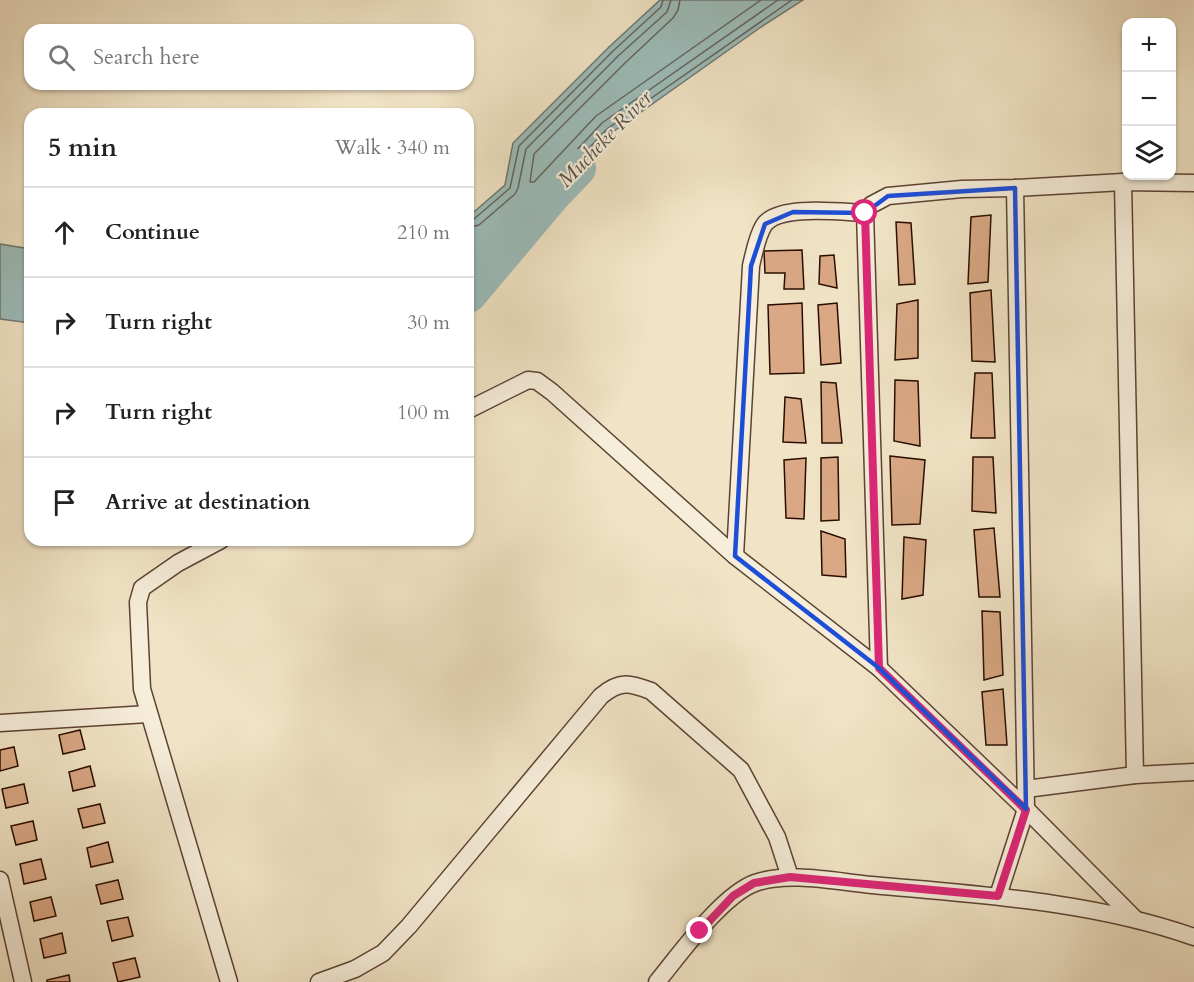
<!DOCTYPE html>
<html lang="en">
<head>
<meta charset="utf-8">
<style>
  body { margin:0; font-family:Cardo,serif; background:#f2f2f2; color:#222 }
  .controls { position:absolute; right:18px; top:18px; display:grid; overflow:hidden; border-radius:12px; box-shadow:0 2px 4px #0004 }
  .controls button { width:54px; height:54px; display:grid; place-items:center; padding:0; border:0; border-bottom:2px solid #e0e0e0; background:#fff; color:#222; font:30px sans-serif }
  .stop { position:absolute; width:18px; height:18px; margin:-14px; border:4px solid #db2777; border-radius:50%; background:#fff }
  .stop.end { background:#db2777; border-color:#fff; box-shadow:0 2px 6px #0008 }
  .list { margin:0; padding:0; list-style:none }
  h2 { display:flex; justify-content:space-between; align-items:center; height:78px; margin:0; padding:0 24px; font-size:26px }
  h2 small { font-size:20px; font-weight:400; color:#767676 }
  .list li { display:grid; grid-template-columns:39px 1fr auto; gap:18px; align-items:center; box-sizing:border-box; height:90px; padding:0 24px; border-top:2px solid #e0e0e0 }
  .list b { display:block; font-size:22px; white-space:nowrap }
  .list em { font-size:20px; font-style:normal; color:#767676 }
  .icon { flex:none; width:33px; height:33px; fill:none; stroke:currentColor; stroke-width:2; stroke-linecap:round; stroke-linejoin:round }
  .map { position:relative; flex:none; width:1194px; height:982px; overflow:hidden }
  .search { position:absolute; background:#fff; box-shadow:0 2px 4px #0004; left:24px; top:24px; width:450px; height:66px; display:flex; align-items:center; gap:15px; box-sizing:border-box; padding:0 21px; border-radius:18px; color:#767676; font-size:22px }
  .panel { position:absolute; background:#fff; box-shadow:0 2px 4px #0004; left:24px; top:108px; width:450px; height:438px; border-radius:18px }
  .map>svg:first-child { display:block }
</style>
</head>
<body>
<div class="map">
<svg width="1194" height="982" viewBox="0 0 1194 982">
  <rect width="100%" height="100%" fill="#f1e4c6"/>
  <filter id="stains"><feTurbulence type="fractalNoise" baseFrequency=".00333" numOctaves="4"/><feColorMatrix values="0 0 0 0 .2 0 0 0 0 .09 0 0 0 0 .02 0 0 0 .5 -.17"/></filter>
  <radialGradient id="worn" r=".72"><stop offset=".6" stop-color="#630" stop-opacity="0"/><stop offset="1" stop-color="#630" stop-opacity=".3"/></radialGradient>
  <g fill="#9cbdbb" stroke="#6e7770" stroke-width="1.5">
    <path d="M660,0H803L761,27L610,134L468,284V217L505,185L513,143L609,47Z"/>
    <path d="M0,244L30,249V323L0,319Z"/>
  </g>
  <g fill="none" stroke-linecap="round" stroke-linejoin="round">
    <g stroke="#63655e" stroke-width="1.5">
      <path d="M680,0L678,10L673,18L625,63L534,154L530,182H534L596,116L761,0"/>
      <path d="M468,221L474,219L510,188L519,146L613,51L661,7L663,0"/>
      <path d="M468,228L479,225L515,194L518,188L526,149L618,56L667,12L671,0"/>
      <path d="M468,266L602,123L778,0"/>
      <path d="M468,277L607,129L792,0"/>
    </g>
    <path stroke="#9cbdbb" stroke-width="38" d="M468,294L553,193L577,168"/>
  </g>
  <g fill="#daa885" stroke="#2a0d00" stroke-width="1.5">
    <path d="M991,215L988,282L968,284L971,217Z"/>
    <path d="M896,222L911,223L915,284L899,285Z"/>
    <path d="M802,250L804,289H784L785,273H765L764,251Z"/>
    <path d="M834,255L837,288L819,284L820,256Z"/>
    <path d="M991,290L995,362L972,361L970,293Z"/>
    <path d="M918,300V358L895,360L897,304Z"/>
    <path d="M802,303L804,373L770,374L768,305Z"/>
    <path d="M837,303L841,363L821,365L818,305Z"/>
    <path d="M975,373H992L995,438H971Z"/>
    <path d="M895,380L918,381L920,446L894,441Z"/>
    <path d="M821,382L836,383L842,443H822Z"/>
    <path d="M785,397L801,399L806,443L783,442Z"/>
    <path d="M890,456L925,460L920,524L892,525Z"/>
    <path d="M838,457L839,520L821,521V458Z"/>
    <path d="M973,457H993L996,513L972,511Z"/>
    <path d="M806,458L804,519L786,518L784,460Z"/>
    <path d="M994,528L1000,597H979L974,530Z"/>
    <path d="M821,531L845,539L846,577L822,575Z"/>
    <path d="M904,537L926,540L923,595L902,599Z"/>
    <path d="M982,611L1000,612L1003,675L984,680Z"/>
    <path d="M1003,689L1007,745H986L982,692Z"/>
    <path d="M80,730L85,749L63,754L59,735Z"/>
    <path d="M14,747L18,766L0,771V750Z"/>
    <path d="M90,766L95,786L73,791L69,772Z"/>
    <path d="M24,784L28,803L6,808L2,789Z"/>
    <path d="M100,804L105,823L83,828L78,809Z"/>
    <path d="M33,821L37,840L16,845L11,826Z"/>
    <path d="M108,842L113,862L91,867L87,848Z"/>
    <path d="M41,859L46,879L24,884L20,864Z"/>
    <path d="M118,880L123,899L101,904L96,885Z"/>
    <path d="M51,897L56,916L34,921L30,902Z"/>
    <path d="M128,917L133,936L112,941L107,921Z"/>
    <path d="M62,933L66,953L44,958L40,939Z"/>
    <path d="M135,958L140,977L118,982L113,963Z"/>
    <path d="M69,975L70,982H47V980Z"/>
  </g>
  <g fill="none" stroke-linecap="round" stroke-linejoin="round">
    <g stroke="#5c4332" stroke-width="19">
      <g id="street">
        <path d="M1123,182L1135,775"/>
        <path d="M468,410L528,380L537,381L552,392L735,556L879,668L1026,809L1134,918"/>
        <path d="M221,540L178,563L142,588L138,602L142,689L229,982"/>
        <path d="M735,556L751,266C754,253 757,236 764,225C778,204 841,212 865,213"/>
        <path d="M879,668L865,213L871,205L888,196L962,189L1015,188L1123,182L1194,183"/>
        <path d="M0,723L148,714"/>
        <path d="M1026,789L1135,775L1194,772"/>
        <path d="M0,880L23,982"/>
        <path d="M998,896L1026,809L1015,188"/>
        <path d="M319,982L355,969L383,953L409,926L601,696C620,680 630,683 651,691L741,770L777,837L790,877"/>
        <path d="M657,982C680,954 722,895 755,883C788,871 838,882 872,885C980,895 1092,901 1194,937"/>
      </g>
    </g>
    <use href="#street" stroke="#f6edda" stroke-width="16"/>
  </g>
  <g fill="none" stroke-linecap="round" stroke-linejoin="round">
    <path stroke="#db2777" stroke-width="8" d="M700,931L733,896L754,883L790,877L998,896L1026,810L879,668L865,213"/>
  </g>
  <path fill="none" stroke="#1d4ed8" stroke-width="4.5" stroke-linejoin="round" d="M1015,188L1026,809L879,668L735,556L751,266L765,224L793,212L865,213L888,196Z"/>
  <g text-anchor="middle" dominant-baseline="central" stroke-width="4.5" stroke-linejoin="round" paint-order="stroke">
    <g font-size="21" font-style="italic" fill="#58534b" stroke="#f6edda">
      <text transform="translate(605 139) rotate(-46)">Mucheke River</text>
    </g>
  </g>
  <rect width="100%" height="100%" filter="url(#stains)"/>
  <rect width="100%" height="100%" fill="url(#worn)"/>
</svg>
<div class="controls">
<button>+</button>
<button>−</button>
<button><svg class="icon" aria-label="layers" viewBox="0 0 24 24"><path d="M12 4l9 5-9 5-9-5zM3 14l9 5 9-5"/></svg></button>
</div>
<div class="stop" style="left:865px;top:213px"></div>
<div class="stop end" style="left:700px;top:931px"></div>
<div class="search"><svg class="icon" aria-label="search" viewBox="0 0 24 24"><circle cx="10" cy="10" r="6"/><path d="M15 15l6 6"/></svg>Search here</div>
<section class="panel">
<h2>5 min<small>Walk · 340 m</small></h2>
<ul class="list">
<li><svg class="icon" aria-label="ahead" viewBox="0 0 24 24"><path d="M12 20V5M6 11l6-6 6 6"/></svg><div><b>Continue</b></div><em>210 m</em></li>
<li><svg class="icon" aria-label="right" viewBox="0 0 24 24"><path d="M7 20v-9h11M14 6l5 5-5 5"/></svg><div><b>Turn right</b></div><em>30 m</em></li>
<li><svg class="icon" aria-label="right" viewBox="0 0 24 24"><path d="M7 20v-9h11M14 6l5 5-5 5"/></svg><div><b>Turn right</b></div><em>100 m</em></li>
<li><svg class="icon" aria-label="arrive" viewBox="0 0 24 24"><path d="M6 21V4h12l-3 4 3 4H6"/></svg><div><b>Arrive at destination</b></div></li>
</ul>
</section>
</div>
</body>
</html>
